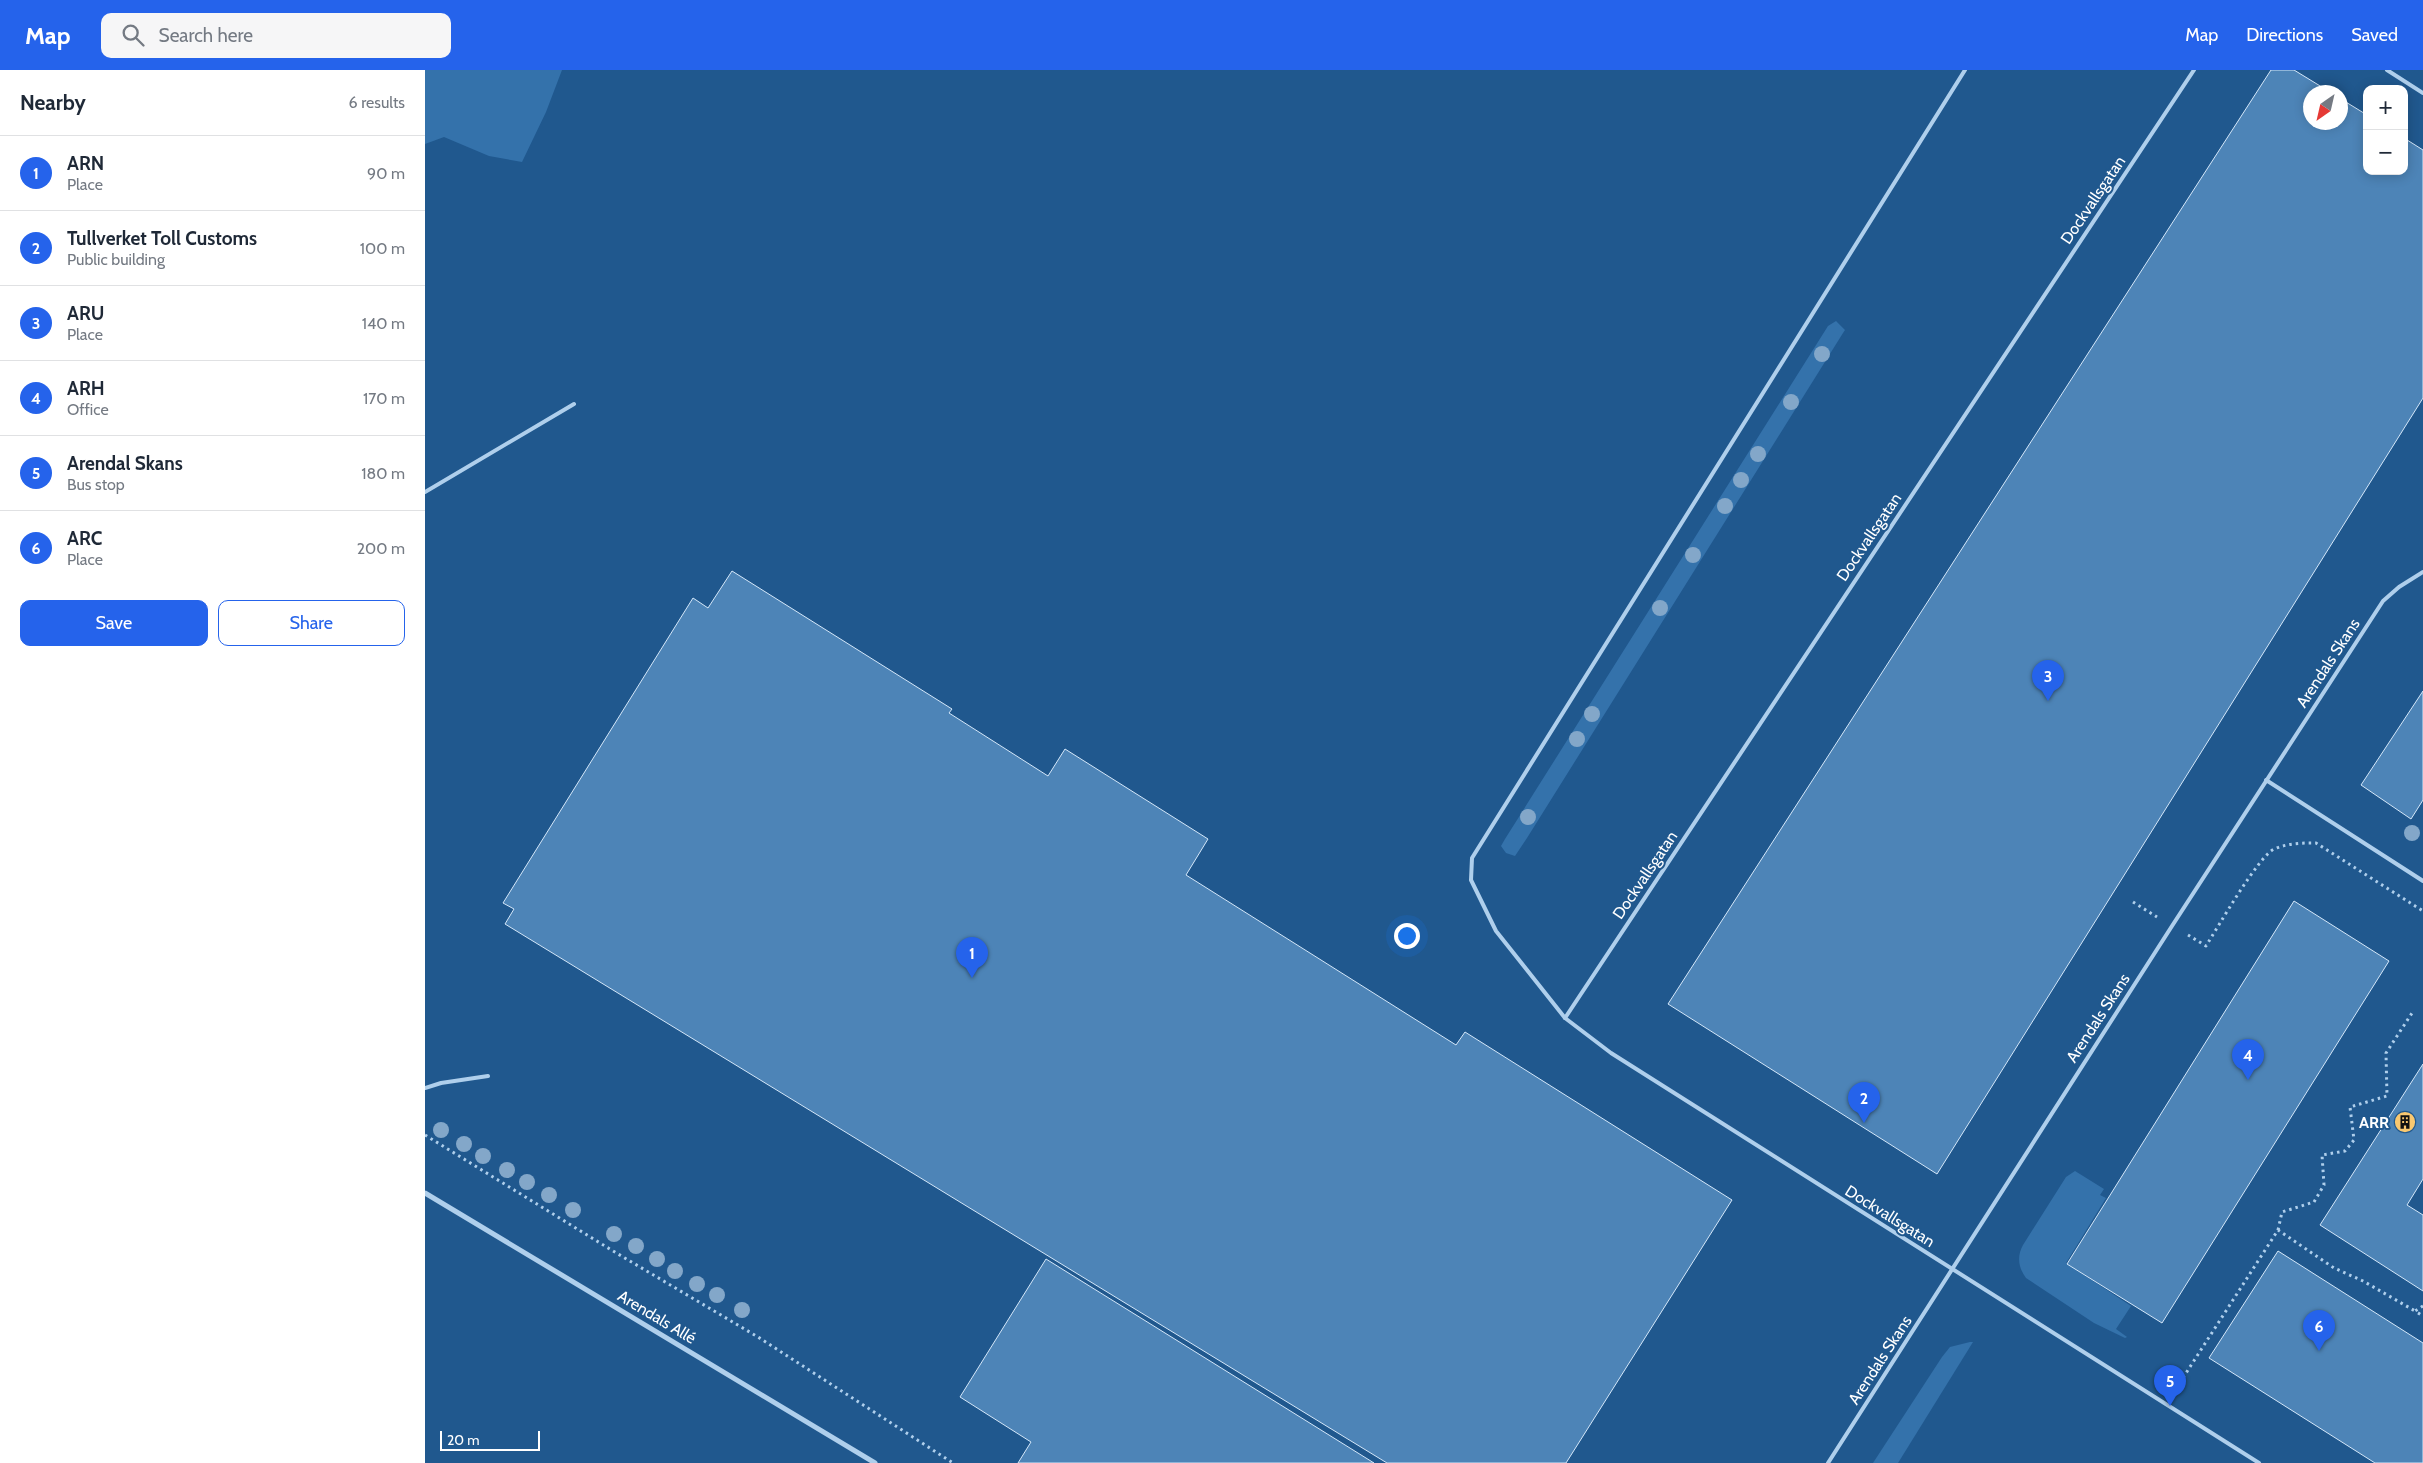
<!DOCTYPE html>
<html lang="en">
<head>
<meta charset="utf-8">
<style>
  body { margin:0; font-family:Cabin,sans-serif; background:#f6f6f7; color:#1f2937 }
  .controls { position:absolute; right:15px; top:15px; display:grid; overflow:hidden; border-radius:10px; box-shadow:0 2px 12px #0003 }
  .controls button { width:45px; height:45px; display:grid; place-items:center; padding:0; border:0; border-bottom:1px solid #e0e1e3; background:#fff; color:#1f2937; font:25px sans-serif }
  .compass { position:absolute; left:1878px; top:15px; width:45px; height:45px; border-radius:50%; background:#fff; box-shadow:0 2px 12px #0003; rotate:214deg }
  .scale { position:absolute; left:15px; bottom:12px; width:100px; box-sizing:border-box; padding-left:5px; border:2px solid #fff; border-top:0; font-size:14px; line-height:18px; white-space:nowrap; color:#fff; -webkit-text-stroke:4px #20588e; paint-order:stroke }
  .you { position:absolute; left:981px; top:865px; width:18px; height:18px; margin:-12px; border:4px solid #fff; border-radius:50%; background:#1a73e8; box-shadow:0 0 0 8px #1a73e833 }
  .badge { display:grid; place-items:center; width:32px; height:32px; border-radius:50%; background:#2563eb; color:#fff; font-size:16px; font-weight:700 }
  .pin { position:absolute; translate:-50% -41px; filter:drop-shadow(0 1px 2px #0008) }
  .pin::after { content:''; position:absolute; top:26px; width:18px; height:15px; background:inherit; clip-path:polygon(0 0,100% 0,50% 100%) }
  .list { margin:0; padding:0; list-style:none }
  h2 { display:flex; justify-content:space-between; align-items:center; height:65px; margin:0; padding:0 20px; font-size:21px }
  h2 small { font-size:16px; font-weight:400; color:#747a83 }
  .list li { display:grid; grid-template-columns:32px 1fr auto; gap:15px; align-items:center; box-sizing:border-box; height:75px; padding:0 20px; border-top:1px solid #e0e1e3 }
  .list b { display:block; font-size:19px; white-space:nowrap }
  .list p { margin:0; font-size:16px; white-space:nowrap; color:#747a83 }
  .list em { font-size:16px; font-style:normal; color:#747a83 }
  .actions { display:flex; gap:10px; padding:15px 20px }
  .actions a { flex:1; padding:11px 0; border:1px solid #2563eb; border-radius:10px; text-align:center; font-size:18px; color:#2563eb }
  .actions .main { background:#2563eb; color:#fff }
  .icon { flex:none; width:28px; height:28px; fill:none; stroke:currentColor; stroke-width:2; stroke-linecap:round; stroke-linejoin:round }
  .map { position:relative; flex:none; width:1998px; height:1393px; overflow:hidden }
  header { display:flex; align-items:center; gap:30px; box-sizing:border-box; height:70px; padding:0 25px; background:#2563eb; color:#fff }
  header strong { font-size:24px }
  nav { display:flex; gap:28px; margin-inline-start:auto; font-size:18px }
  .search { width:350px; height:45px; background:#f6f6f7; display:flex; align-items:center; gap:12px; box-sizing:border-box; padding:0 18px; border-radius:10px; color:#747a83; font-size:19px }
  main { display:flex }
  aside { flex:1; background:#fff }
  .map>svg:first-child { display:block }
</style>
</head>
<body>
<header>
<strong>Map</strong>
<div class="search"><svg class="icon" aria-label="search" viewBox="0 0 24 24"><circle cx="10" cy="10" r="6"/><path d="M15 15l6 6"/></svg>Search here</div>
<nav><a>Map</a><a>Directions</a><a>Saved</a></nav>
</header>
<main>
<aside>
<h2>Nearby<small>6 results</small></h2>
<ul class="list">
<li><span class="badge">1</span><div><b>ARN</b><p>Place</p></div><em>90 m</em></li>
<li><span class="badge">2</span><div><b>Tullverket Toll Customs</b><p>Public building</p></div><em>100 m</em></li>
<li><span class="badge">3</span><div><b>ARU</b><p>Place</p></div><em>140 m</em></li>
<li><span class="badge">4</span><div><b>ARH</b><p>Office</p></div><em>170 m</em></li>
<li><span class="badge">5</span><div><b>Arendal Skans</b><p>Bus stop</p></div><em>180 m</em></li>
<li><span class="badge">6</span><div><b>ARC</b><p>Place</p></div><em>200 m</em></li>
</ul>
<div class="actions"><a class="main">Save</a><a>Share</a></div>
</aside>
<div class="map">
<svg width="1998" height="1393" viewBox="0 0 1998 1393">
  <rect width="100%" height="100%" fill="#20588e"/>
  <g fill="#3472ab">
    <path d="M0,0H137L121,42L97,92L64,86L19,67L0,74Z"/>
    <path d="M1411,251L1420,260L1418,263L1102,768L1090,786L1081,783L1076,776L1080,769L1403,256Z"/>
    <path d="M1650,1101L1679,1119L1675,1125L1681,1128L1641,1193L1706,1236L1691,1259L1702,1267L1700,1268L1669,1253L1601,1208C1593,1197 1592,1186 1598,1175L1641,1107Z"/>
    <path d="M1545,1272H1548L1473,1393H1448L1517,1287L1525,1277Z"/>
  </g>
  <g fill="#4d84b7" stroke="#d4e7f9">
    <path d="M1846,0H1869L1905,22H1886V52H1916V29L1942,45V101H1979V68L1998,80V328L1512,1104L1243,934Z"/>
    <path d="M307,501L527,639L524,643L623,706L640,679L783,769L761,805L1031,975L1040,962L1307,1130L1141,1393H962L80,854L89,839L78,833L268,528L283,538Z"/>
    <path d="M1998,621V730L1986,749L1936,715Z"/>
    <path d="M1869,831L1964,891L1737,1253L1642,1194Z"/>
    <path d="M1998,994V1109L1982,1135L1998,1145V1221L1895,1155Z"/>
    <path d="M1853,1181L1998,1273V1393H1950L1784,1288Z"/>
    <path d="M621,1189L949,1393H593L606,1372L535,1327Z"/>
  </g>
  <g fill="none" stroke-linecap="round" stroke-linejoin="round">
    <g stroke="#afcfec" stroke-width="3" stroke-dasharray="2.5 4" stroke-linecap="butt">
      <path d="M1708,832L1732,847"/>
      <path d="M1763,865L1781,876C1793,857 1833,787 1849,779C1863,773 1877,773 1891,773L1998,841"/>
      <path d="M0,1065L188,1181L333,1267L528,1393"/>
      <path d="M1853,1160L1857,1142L1889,1132L1899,1115L1897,1085L1920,1081L1929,1070L1925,1037L1962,1026L1961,983L1987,943"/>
      <path d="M1998,1236L1990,1241L1998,1246"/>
      <path d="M1758,1318L1754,1314L1853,1160L1909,1198L1938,1211L1990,1241"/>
    </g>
    <g stroke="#afcfec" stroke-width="4">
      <path d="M1540,0L1047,788L1046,810L1071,861L1140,948L1186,983L1834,1393"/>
      <path d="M1962,0L1998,23"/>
      <path d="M0,422L149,334"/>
      <path d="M1841,710L1998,811"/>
      <path d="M1140,948L1769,0"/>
      <path d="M0,1018L16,1013L63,1006"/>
      <path d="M1403,1393L1747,856L1958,531L1974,517L1998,502"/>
    </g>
    <path stroke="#afcfec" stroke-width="5" d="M0,1123L450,1393"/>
  </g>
  <g fill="#83a7c9">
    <circle cx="1397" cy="284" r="8"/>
    <circle cx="1366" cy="332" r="8"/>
    <circle cx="1333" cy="384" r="8"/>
    <circle cx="1316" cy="410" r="8"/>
    <circle cx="1300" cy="436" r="8"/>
    <circle cx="1268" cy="485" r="8"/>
    <circle cx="1235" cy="538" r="8"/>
    <circle cx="1167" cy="644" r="8"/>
    <circle cx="1152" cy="669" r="8"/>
    <circle cx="1103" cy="747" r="8"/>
    <circle cx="1987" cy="763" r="8"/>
    <circle cx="16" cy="1060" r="8"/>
    <circle cx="39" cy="1074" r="8"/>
    <circle cx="58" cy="1086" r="8"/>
    <circle cx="82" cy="1100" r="8"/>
    <circle cx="102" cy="1112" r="8"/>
    <circle cx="124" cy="1125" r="8"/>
    <circle cx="148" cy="1140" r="8"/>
    <circle cx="189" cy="1164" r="8"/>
    <circle cx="211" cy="1176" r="8"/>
    <circle cx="232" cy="1189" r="8"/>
    <circle cx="250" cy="1201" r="8"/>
    <circle cx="272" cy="1214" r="8"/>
    <circle cx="292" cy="1225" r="8"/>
    <circle cx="317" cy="1240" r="8"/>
  </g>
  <defs>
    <g id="building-disc" transform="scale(1.125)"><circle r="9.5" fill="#f9c870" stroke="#20588e"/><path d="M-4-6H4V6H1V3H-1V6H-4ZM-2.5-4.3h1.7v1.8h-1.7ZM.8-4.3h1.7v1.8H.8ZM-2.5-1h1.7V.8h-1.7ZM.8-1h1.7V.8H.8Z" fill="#111"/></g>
  </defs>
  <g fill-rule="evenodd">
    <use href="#building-disc" x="1980" y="1052"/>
  </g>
  <g text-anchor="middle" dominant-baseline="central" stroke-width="4" stroke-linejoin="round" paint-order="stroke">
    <g font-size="16" fill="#fff" stroke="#20588e">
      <text transform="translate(1668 130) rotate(-56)">Dockvallsgatan</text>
      <text transform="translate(1444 467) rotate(-56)">Dockvallsgatan</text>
      <text transform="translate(1903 593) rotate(-57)">Arendals Skans</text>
      <text transform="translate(1220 805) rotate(-56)">Dockvallsgatan</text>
      <text transform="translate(1673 948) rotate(-57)">Arendals Skans</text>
      <text transform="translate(1465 1146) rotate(32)">Dockvallsgatan</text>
      <text transform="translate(232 1247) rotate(31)">Arendals Allé</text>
      <text transform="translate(1455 1290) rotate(-57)">Arendals Skans</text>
    </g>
    <g font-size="16" font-weight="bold" fill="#fff" stroke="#20588e" text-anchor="end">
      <text x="1964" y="1052">ARR</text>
    </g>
  </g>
</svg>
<div class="controls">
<button>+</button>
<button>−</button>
</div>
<svg class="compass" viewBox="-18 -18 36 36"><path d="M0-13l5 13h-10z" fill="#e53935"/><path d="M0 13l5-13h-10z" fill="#747a83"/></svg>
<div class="scale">20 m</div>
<div class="you"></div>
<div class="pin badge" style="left:547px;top:908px">1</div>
<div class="pin badge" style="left:1439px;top:1053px">2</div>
<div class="pin badge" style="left:1623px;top:631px">3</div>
<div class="pin badge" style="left:1823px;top:1010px">4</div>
<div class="pin badge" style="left:1745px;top:1336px">5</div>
<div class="pin badge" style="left:1894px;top:1281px">6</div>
</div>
</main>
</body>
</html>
